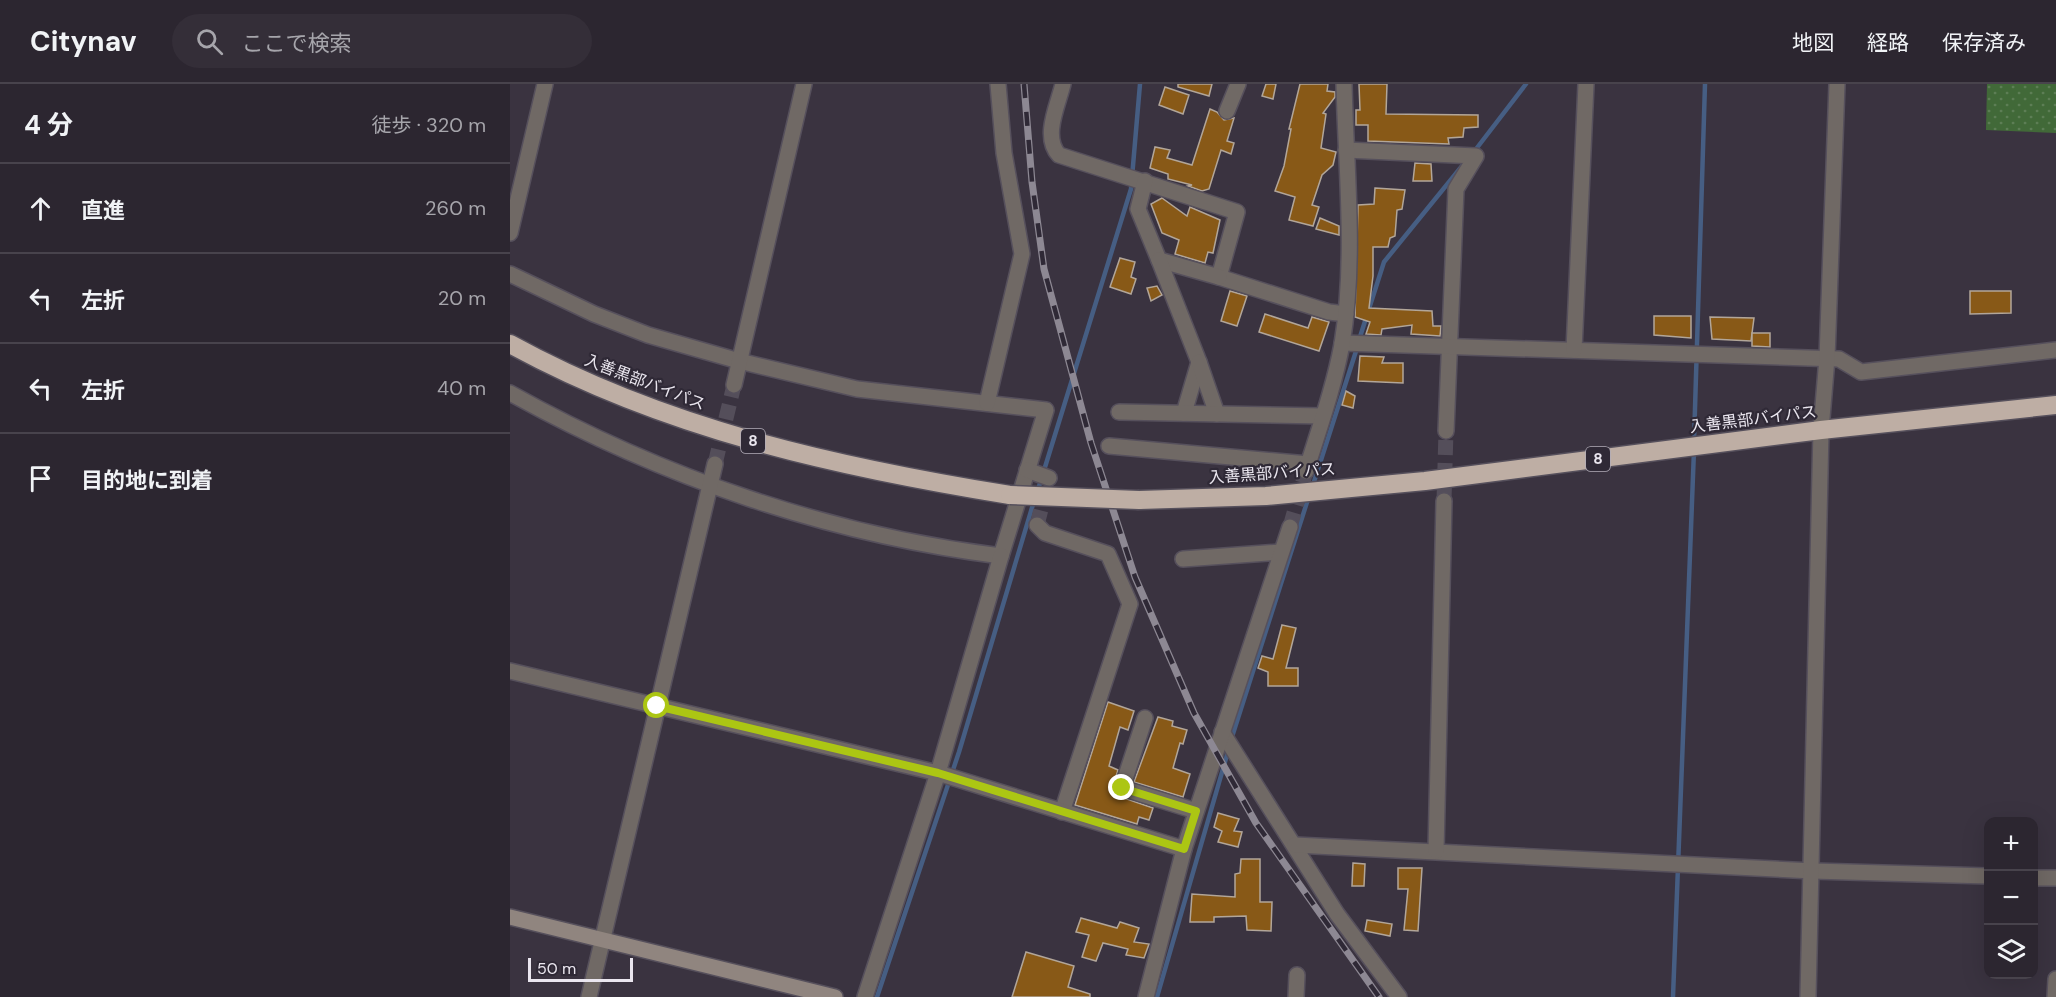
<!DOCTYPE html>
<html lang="ja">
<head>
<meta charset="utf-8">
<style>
  body { margin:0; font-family:"DM Sans","Noto Sans JP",sans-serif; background:#342e38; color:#f1f3f6 }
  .controls { position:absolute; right:18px; bottom:18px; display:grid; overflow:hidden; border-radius:12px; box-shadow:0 6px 24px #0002 }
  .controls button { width:54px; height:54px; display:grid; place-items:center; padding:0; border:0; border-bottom:2px solid #48434c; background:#2c2630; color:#f1f3f6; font:30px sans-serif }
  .scale { position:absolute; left:18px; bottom:15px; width:105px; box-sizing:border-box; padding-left:6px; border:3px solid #eae6ef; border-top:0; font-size:16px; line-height:21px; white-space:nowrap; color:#eae6ef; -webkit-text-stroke:4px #2f2936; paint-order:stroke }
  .stop { position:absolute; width:18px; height:18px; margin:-14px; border:4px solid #acc613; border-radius:50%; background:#fff }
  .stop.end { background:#acc613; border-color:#fff; box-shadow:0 2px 6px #0008 }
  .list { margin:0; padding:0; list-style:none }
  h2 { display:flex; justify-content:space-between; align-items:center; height:78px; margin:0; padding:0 24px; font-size:26px }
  h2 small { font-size:20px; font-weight:400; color:#a6a5ab }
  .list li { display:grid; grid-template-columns:39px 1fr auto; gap:18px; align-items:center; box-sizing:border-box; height:90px; padding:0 24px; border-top:2px solid #48434c }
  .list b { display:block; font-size:22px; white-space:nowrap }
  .list em { font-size:20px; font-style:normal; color:#a6a5ab }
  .icon { flex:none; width:33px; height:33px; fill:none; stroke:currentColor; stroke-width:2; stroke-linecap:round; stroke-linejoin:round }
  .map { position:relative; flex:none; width:1546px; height:913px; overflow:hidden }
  header { display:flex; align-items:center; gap:36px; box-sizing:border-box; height:84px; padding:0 30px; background:#2c2630; border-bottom:2px solid #48434c }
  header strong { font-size:28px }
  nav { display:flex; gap:33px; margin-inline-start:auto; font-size:21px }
  .search { width:420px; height:54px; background:#342e38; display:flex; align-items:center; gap:15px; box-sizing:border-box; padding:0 21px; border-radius:33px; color:#a6a5ab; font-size:22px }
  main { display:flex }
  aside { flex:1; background:#2c2630 }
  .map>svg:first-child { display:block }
</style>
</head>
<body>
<header>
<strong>Citynav</strong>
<div class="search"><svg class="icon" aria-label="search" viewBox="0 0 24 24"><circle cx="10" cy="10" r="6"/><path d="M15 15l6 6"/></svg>ここで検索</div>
<nav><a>地図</a><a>経路</a><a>保存済み</a></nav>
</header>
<main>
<aside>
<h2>4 分<small>徒歩 · 320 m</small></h2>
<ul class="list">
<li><svg class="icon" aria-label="ahead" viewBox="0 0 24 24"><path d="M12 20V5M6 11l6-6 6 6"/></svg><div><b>直進</b></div><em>260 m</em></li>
<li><svg class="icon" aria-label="left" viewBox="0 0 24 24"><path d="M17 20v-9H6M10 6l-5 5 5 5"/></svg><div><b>左折</b></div><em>20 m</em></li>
<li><svg class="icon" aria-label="left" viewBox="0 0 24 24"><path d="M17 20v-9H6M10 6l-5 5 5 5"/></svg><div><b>左折</b></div><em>40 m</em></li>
<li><svg class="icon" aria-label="arrive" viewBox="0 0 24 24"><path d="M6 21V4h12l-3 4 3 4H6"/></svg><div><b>目的地に到着</b></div></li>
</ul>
</aside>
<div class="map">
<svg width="1546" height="913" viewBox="0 0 1546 913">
  <defs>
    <pattern id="grass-dots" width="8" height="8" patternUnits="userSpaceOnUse" patternTransform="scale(1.5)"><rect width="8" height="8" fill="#416938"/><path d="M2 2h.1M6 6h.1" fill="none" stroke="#5d7e55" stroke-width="1.8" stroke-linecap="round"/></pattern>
  </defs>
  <rect width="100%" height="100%" fill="#3a3340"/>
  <path fill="url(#grass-dots)" d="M1477,0H1546V49L1476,46Z"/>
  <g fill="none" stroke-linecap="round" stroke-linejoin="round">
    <g stroke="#465e83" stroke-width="4.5">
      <path d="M963,69L1016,0"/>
      <path d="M849,256L874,178L952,82"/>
      <path d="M1184,357L1195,0"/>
      <path d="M802,404L847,264"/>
      <path d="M527,409L621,105L630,0"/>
      <path d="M721,656L799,412"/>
      <path d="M367,913L449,668L524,417"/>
      <path d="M647,913L719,664"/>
      <path d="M1163,913L1184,366"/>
    </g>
  </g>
  <g fill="#885917" stroke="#b2a699" stroke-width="1.5">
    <path d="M668,0H702L699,12L668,3Z"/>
    <path d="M756,0H766L763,15L752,12Z"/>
    <path d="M790,0H818L817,7L825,8V13L813,29L816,30L811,64L826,68L823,81L812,91L802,121L809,123L803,142L779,136L785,113L765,107L774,82L781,45H779Z"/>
    <path d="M849,0H877L876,30L968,31V43L954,44L953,53L938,54L939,60L858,57V41H846V26H850Z"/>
    <path d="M655,3L679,11L673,30L649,21Z"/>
    <path d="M700,25L707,28L714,36L724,34L717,57L724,59L721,70L711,66L699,105L692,107L678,102L682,101L658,95V90L640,84L645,63L660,66L657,74L682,81Z"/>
    <path d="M905,79L921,80L922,97H903Z"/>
    <path d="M865,104L895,106L892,125L887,126L885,152L880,154L878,163H863V192L859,224L922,227L923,242H931L930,252L901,250L902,241L872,245L871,251L856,250L860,238L845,233L848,121L864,120Z"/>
    <path d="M652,114L677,132L680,123L710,136L703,169L698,168L695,179L665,170L669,156L652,149L641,120Z"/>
    <path d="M810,134L829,142V151L806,145Z"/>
    <path d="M610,174L625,178L621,193L626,195L621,210L600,203Z"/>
    <path d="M647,202L652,211L641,217L637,204Z"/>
    <path d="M720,207L737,212L727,242L711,237Z"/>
    <path d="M1460,207H1501V229L1460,230Z"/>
    <path d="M755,230L798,244L802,233L819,238L809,267L749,248Z"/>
    <path d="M1144,232H1181V254L1144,251Z"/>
    <path d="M1200,233L1244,234L1241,257L1202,255Z"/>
    <path d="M1242,249H1260V263L1242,262Z"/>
    <path d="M850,272L874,273L872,279H893V299L848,297Z"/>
    <path d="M836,307L845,312L843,324L832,321Z"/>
    <path d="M772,541L786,544L776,584H788V602H758V588L748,584L752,572L763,575Z"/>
    <path d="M598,618L624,627L618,646L610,643L599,682L608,686L603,702L605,711L643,724L639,736L629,733L627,740L565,721Z"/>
    <path d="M648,633L663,637L662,642L677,646L673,660L670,659L663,684L680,690L673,713L624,698Z"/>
    <path d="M708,729L729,735L724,747L732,748L728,763L708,758L712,747L704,743Z"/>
    <path d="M731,775H750V818H762L761,847L737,846L736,832L704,833V838H680L682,810L725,813V790L730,789Z"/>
    <path d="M843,779L855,780L854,802H842Z"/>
    <path d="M888,784H912L908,847L894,846L898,805H888Z"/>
    <path d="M571,834L607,844L610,838L629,844L624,858L639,860L634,874L616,871L618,865L593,859L586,877L572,873L579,851L566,848Z"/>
    <path d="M857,836L882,840L880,852L855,847Z"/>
    <path d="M516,868L564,882L558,903L580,910V913H502Z"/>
  </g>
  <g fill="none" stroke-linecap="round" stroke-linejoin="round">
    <g stroke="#544e5a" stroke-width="15" stroke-dasharray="15 8" stroke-linecap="butt">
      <path d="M205,380L224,301"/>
      <path d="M934,417L936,347"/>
      <path d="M527,441L539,394"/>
      <path d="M780,443L796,387"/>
    </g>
    <g stroke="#56505c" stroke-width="18">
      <g id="street">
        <path d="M553,0C548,21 532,53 549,71L727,128L709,193L819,228L836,230"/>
        <path d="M717,27L728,0"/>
        <path d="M836,66L966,72L946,105L936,347"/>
        <path d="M635,97L628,125L649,176L709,193"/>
        <path d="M0,149L35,0"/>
        <path d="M649,176L689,278L674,329"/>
        <path d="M0,190L84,230L138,251L229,277L347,305L536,326L491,472C320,451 151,393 0,309"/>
        <path d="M832,259L1329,275L1351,288L1546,266"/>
        <path d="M1064,266L1076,0"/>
        <path d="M689,278L707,330"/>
        <path d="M224,301L294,0"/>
        <path d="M477,319L512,170L494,69L488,0"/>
        <path d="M609,328L813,332"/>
        <path d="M599,362L798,380"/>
        <path d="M517,386L539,394"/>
        <path d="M796,387C809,345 824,303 832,260C846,175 836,85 834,0"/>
        <path d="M527,441L535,449L598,470L620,520L552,728"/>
        <path d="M673,475L771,468"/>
        <path d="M0,587L428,689L674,765"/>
        <path d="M635,634L612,704L686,727"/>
        <path d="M712,648L827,830L889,913"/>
        <path d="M785,761L1303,787L1478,792"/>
        <path d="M926,767L934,417"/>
        <path d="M1524,794H1546"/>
        <path d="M79,913L205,380"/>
        <path d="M355,913L428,689L491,472"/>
        <path d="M636,913L674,765L780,443"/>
        <path d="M786,913L787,891"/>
        <path d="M1298,913L1311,346L1317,274L1327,0"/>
        <path d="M1545,913L1546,895"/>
      </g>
    </g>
    <g stroke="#56505c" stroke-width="18">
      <path id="secondary" d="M0,833L325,913"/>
    </g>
    <g stroke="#56505c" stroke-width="21">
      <g id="highway">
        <path d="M0,260C155,345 327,383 500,411"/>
        <path d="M629,416L756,412L915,397L1311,346L1546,321"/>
      </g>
    </g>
    <use href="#street" stroke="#706965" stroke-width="15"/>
    <use href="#secondary" stroke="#90857f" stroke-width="15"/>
    <use href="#highway" stroke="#beaea4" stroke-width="18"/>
    <g stroke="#8d8893" stroke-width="7">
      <path id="rail" d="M514,0L522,98L534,185L581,359L625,493L684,629L746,739L869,913"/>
    </g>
    <use href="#rail" stroke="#2f2936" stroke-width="4.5" stroke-dasharray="14" stroke-linecap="butt"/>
    <g stroke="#56505c" stroke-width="21" stroke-linecap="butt">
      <path id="highway-bridge" d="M500,411L629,416"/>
    </g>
    <use href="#highway-bridge" stroke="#beaea4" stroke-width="18"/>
  </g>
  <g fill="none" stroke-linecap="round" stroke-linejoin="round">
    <path stroke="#acc613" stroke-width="8" d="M147,622L428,689L674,765L686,727L612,704"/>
  </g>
  <g text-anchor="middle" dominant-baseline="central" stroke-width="4.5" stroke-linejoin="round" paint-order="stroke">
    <g fill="#2f2936" stroke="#b2adb8" stroke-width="1.5">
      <rect x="231" y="345" width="24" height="24" rx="4.5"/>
      <rect x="1076" y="363" width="24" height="24" rx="4.5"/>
    </g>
    <g font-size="15" font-weight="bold" fill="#eae6ef">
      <text x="243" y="357">8</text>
      <text x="1088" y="375">8</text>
    </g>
    <g font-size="16" fill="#eae6ef" stroke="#2f2936">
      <text transform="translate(135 298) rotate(21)">入善黒部バイパス</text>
      <text transform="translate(1243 335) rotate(-7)">入善黒部バイパス</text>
      <text transform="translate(762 389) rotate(-4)">入善黒部バイパス</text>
    </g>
  </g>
</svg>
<div class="controls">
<button>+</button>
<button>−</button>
<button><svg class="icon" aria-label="layers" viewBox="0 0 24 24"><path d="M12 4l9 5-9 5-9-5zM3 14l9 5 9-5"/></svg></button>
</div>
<div class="scale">50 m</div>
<div class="stop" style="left:147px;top:622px"></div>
<div class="stop end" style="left:612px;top:704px"></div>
</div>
</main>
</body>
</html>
